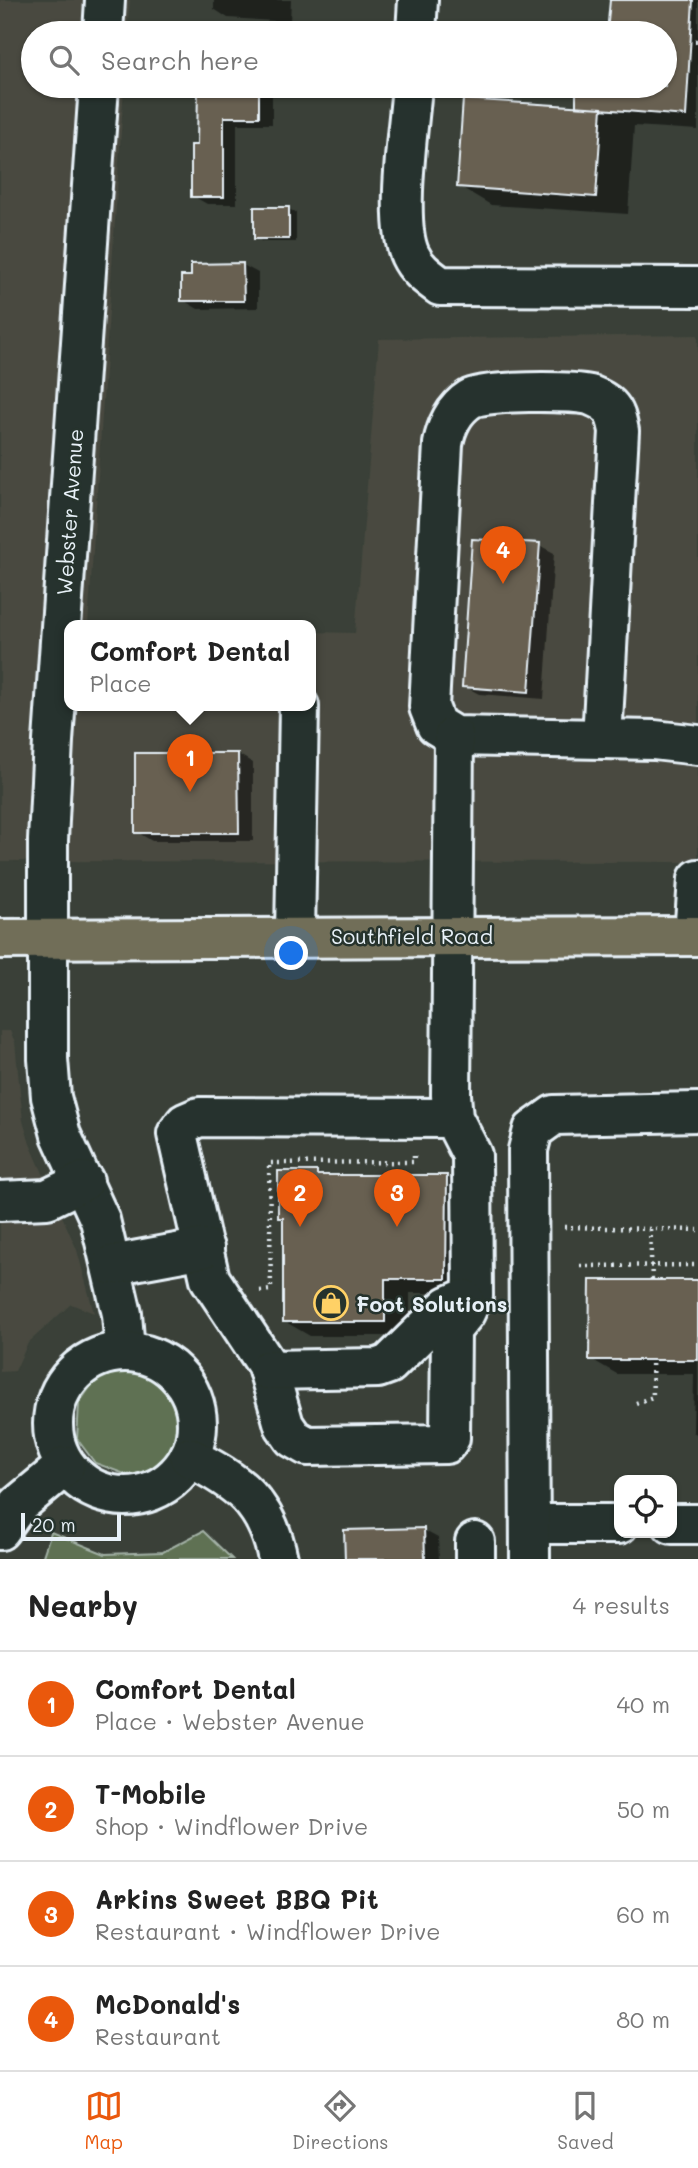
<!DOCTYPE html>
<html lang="en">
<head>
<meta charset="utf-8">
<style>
  body { margin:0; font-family:Mali,sans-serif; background:#f2f2f2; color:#222 }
  .controls { position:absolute; right:21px; bottom:21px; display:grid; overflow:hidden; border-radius:14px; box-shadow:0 2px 5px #0004 }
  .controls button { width:63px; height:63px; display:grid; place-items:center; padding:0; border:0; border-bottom:2px solid #e0e0e0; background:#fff; color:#222; font:35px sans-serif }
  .scale { position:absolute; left:21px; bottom:18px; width:100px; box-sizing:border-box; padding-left:7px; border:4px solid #e8f1f8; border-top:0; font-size:19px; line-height:24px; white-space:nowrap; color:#e8f1f8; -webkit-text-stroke:5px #26332d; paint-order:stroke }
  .you { position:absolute; left:292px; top:954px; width:24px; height:24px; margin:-18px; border:5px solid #fff; border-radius:50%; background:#1a73e8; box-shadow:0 0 0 10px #1a73e833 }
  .badge { display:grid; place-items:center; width:46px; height:46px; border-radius:50%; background:#ea580c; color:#fff; font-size:23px; font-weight:700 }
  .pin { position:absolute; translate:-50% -58px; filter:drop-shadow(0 2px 4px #0008) }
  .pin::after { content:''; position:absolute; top:37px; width:24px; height:21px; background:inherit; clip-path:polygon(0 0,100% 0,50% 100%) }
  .popup { position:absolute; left:64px; top:620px; width:252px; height:91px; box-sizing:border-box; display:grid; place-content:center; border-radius:14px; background:#fff; filter:drop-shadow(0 2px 5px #0005); font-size:23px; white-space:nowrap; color:#767676 }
  .popup b { font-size:26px; color:#222 }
  .popup::after { content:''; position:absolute; left:50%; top:100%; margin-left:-14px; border:14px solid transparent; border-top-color:#fff }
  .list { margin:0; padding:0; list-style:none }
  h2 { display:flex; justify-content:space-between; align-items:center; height:91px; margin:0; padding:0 28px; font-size:30px }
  h2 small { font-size:23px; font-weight:400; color:#767676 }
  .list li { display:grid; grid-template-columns:46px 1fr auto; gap:21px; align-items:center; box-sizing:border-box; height:105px; padding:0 28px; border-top:2px solid #e0e0e0 }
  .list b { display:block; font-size:26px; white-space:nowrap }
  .list p { margin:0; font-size:23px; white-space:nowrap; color:#767676 }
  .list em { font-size:23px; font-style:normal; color:#767676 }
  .icon { flex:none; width:38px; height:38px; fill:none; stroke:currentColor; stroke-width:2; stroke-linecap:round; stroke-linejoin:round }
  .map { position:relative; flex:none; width:698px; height:1559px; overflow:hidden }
  .search { position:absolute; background:#fff; box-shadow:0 2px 5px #0004; left:21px; right:21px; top:21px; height:77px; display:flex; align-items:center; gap:18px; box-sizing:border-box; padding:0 24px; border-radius:38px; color:#767676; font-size:26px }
  .sheet { height:511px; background:#fff }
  nav { display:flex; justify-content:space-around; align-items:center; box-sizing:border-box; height:98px; border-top:2px solid #e0e0e0; background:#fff; font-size:19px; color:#767676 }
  nav a { display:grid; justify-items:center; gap:4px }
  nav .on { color:#ea580c }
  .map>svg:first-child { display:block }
</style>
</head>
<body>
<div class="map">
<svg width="698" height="1559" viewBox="0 0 698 1559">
  <rect width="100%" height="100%" fill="#3a4038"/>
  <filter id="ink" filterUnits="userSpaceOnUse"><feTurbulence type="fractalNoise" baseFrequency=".0143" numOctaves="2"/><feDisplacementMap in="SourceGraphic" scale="14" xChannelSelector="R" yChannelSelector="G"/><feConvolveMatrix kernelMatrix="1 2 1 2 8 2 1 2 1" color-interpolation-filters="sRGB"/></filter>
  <g filter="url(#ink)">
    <g fill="#484a40">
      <path d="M0,0H130L127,33H33V86H124L88,626H69V706H311V632L355,633L379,339L698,335V862L0,861Z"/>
      <path d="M0,1031H10L15,1042L23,1121L30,1144L77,1250L94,1313L71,1304L28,1343L15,1371L0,1372Z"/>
    </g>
    <g fill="#5e7153" stroke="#a3b1a6" stroke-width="2">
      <path d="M122,1368L149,1371L164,1383L179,1400L183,1427L177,1447L159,1466L130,1476L95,1463L77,1439L79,1403L95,1380Z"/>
      <path d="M203,1531L232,1559H42L51,1532L105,1554L163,1552Z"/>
    </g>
    <g fill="#0007">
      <path d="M214,0H291L290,22L228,18L214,9Z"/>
      <path d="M611,0H698V130L634,126L628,214L491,205L459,186L465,101L604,110L606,86H665V33H609Z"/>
      <path d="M200,86H267L272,89V124H237V204H207L193,196L199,146Z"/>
      <path d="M289,209L296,213V242H263L256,238Z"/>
      <path d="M243,265L258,273V308L198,309L183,300L193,277Z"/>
      <path d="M539,545L554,553L544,699L479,694L464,686Z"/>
      <path d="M238,754L253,763V841H152L137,832Z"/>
      <path d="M316,1172L324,1176L446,1177L472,1192V1293H410V1336H310L284,1321L285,1219L280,1217Z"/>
      <path d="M698,1282V1435L693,1432L694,1374H617L591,1359Z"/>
      <path d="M423,1530L438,1538L439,1559H347Z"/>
    </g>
    <g fill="#686051" stroke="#e8f1f8" stroke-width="2">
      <path d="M610,0H693L686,116L576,107V86H665V33H607Z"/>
      <path d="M198,86H259V117H224V197H191V145H197Z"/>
      <path d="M463,99L602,108L596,197L457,187Z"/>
      <rect x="254" y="207" width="35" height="32"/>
      <path d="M243,263L244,301H181V276H191V264Z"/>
      <path d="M472,539L540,543L529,692L462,687Z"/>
      <path d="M135,753H238L239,833H135Z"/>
      <path d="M278,1171H317V1175H447L446,1279H385V1322H283V1218H278Z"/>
      <path d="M590,1280H698V1360H589Z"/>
      <path d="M424,1528L425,1559H345L344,1530Z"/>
    </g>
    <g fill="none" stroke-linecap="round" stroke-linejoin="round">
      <g stroke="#e8f1f8" stroke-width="44">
        <g id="minor">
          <path d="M103,33L105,0"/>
          <path d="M416,33L418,0"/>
          <path d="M99,86L53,741L48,840V1059L51,1097L61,1135L100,1220L122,1314L125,1352"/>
          <path d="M412,86C409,126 394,221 410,255C417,270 428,277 440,286L698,287"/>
          <path d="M602,739L619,431C617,422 616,413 609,406C605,402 595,397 590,395C573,391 484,390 470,399C454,409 446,427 443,444L429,707L436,725L454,736L654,740L698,745"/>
          <path d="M295,935L299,706"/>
          <path d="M694,936L698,879"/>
          <path d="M453,1118L199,1117L185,1123L177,1134L210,1279L267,1365L284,1425L293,1438L307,1446L446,1444L450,1438L451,1330L465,1313L473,1296L472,1155L453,1118L451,1095L454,736"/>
          <path d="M0,1201L47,1199L84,1181"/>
          <path d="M112,1265L204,1248"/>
          <circle cx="125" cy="1424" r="72"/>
          <path d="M268,1370L378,1368L389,1364L448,1306L464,1299"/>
          <path d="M189,1457C238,1482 267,1502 278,1559"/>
          <path d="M530,1524H619"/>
          <path d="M672,1524H698"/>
          <path d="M0,1530L18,1505L65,1466"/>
          <path d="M475,1542V1559"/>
          <path d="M530,1559L528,1150L533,1130L554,1115L698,1112"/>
        </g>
      </g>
      <g stroke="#e8f1f8" stroke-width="44">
        <path id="major" d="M0,939L698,936"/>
      </g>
      <g stroke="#e8f1f8" stroke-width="4.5" stroke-dasharray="2 5" stroke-linecap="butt">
        <path d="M695,41H698"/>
        <path d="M564,1227L698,1230"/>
        <path d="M650,1229L652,1280"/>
        <path d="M580,1266L698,1265"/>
        <path d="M260,1291L271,1290L269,1163L414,1162V1153"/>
        <path d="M636,1403L653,1397L652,1360"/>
      </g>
      <use href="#minor" stroke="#26332d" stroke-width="38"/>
      <use href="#major" stroke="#716e59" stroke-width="38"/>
    </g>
  </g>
  <defs>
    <g id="shop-ring" transform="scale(1.75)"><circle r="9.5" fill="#26332d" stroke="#ffd166" stroke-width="1.5"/><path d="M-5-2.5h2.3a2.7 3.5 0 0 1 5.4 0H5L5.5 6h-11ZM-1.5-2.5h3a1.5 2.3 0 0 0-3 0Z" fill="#ffd166"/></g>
  </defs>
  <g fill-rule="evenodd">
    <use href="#shop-ring" x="331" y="1303"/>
  </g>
  <g text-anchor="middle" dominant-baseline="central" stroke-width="5" stroke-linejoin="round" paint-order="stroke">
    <g font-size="21" fill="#e8f1f8" stroke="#26332d">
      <text transform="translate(69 512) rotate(-86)">Webster Avenue</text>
      <text x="412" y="935">Southfield Road</text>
    </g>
    <g font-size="21" font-weight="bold" fill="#e8f1f8" stroke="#26332d" text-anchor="start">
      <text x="356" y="1303">Foot Solutions</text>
    </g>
  </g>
</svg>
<div class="controls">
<button><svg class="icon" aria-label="locate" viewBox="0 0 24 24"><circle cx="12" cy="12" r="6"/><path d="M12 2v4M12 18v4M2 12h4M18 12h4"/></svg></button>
</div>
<div class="scale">20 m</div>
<div class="you"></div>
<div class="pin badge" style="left:190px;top:792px">1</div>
<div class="popup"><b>Comfort Dental</b>Place</div>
<div class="pin badge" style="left:300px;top:1227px">2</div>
<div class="pin badge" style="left:397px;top:1227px">3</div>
<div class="pin badge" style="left:503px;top:584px">4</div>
<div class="search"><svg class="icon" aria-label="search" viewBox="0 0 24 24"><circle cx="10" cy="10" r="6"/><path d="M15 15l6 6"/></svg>Search here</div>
</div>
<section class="sheet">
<h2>Nearby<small>4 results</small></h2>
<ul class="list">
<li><span class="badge">1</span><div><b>Comfort Dental</b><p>Place · Webster Avenue</p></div><em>40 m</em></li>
<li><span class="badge">2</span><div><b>T-Mobile</b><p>Shop · Windflower Drive</p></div><em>50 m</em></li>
<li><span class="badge">3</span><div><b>Arkins Sweet BBQ Pit</b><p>Restaurant · Windflower Drive</p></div><em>60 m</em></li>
<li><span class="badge">4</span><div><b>McDonald's</b><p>Restaurant</p></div><em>80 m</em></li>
</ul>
</section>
<nav>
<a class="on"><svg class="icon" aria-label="map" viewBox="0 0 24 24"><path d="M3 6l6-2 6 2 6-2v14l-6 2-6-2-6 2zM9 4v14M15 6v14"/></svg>Map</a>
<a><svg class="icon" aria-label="directions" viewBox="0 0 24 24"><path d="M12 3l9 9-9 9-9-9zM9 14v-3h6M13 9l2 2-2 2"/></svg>Directions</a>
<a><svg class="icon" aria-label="saved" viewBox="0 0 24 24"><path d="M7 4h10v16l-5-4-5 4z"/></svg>Saved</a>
</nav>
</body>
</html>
